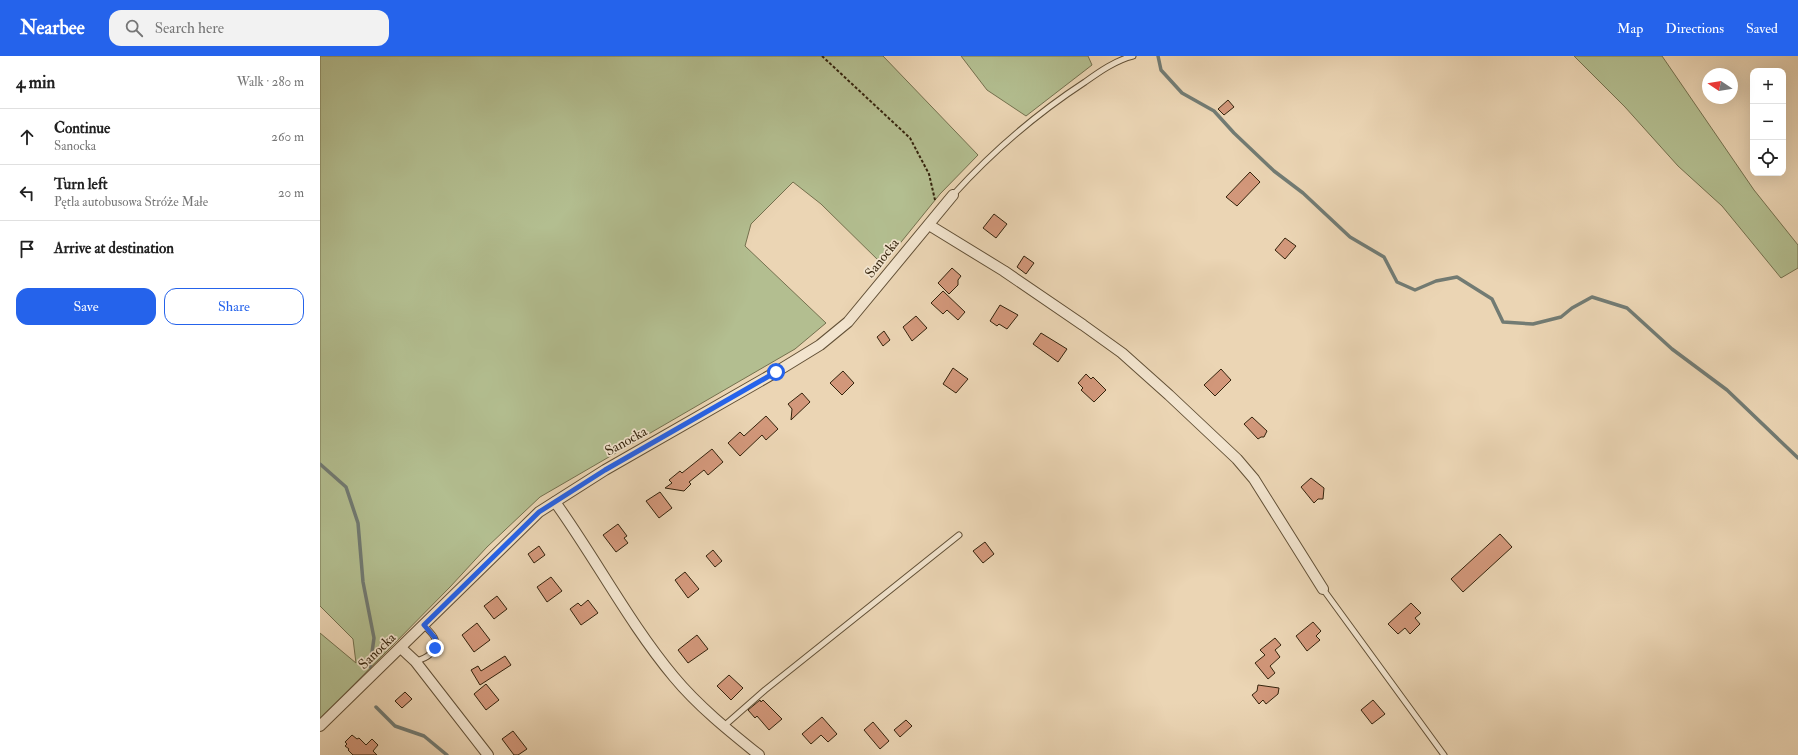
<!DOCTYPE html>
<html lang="en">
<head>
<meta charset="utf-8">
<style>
  body { margin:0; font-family:"IM FELL Double Pica",serif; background:#f2f2f2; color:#222 }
  .controls { position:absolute; right:12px; top:12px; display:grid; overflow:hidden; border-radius:8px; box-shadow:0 4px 16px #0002 }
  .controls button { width:36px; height:36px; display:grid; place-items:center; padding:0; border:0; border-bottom:1px solid #e0e0e0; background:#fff; color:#222; font:20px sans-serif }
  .compass { position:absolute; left:1382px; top:12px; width:36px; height:36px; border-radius:50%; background:#fff; box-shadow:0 4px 16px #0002; rotate:282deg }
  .stop { position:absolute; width:12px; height:12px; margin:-9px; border:3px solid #2563eb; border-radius:50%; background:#fff }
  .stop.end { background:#2563eb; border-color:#fff; box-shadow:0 1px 4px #0008 }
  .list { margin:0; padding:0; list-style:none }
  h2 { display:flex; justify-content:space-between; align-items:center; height:52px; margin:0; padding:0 16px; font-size:17px }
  h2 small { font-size:13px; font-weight:400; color:#767676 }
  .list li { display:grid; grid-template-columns:26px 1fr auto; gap:12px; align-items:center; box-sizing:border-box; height:56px; padding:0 16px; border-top:1px solid #e0e0e0 }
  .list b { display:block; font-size:15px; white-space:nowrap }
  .list p { margin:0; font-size:13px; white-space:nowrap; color:#767676 }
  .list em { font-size:13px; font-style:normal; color:#767676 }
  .actions { display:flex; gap:8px; padding:12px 16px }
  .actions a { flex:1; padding:9px 0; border:1px solid #2563eb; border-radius:12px; text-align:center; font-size:14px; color:#2563eb }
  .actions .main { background:#2563eb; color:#fff }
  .icon { flex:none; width:22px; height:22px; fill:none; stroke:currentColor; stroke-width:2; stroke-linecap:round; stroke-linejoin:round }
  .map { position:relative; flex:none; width:1478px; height:699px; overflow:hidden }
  header { display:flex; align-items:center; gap:24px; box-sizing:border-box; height:56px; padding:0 20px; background:#2563eb; color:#fff }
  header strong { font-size:19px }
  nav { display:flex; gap:22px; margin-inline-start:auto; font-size:14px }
  .search { width:280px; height:36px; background:#f2f2f2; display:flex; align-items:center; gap:10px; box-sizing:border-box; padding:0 14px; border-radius:12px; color:#767676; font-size:15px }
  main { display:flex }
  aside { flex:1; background:#fff }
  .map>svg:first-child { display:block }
</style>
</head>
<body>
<header>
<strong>Nearbee</strong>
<div class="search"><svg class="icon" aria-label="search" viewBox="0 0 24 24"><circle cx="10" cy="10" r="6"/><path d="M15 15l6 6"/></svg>Search here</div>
<nav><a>Map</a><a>Directions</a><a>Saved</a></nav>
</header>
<main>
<aside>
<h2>4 min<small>Walk · 280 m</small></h2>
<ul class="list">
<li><svg class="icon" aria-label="ahead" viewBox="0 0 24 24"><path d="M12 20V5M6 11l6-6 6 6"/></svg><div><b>Continue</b><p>Sanocka</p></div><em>260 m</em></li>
<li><svg class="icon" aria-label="left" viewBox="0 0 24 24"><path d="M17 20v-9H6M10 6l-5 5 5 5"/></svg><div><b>Turn left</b><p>Pętla autobusowa Stróże Małe</p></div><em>20 m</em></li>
<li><svg class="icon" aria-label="arrive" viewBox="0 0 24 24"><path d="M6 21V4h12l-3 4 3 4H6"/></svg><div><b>Arrive at destination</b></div></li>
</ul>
<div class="actions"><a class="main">Save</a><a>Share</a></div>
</aside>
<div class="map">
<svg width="1478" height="699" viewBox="0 0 1478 699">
  <rect width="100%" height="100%" fill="#ebd5b4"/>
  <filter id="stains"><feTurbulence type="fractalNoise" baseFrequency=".005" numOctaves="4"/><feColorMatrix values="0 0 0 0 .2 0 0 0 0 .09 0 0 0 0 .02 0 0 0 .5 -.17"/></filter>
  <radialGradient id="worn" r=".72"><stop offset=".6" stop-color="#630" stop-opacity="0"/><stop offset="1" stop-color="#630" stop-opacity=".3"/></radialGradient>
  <g fill="#b3be90" stroke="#74704e">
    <path d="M0,0H563L658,99L620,138L569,201L561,207L501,148L473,126L431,168L425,190L506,267L475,293L220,441L167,491L130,531L0,663V577L36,607L33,583L0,550Z"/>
    <path d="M641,0H768L772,9L706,60L667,34Z"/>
    <path d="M1254,0H1342L1434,134L1478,189V212L1461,222L1402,150L1358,110L1305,51Z"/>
  </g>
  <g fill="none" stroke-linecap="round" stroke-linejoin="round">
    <g stroke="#727b73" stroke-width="3.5">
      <path d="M838,0L841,14L862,37L894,55L914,77L954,115L983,137L1030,181L1064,201L1077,226L1095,234L1116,225L1137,221L1172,243L1183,266L1213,268L1241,261L1252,252L1272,241L1307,252L1352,293L1407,334L1478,402"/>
      <path d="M0,408L26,431L38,467L43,526L54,582L50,611"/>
      <path d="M56,651L75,670L104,680L127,699"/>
    </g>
  </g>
  <g fill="#d2977a" stroke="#34230c">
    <path d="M908,44L914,51L904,59L898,53Z"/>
    <path d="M930,116L940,126L917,150L906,141Z"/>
    <path d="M674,158L687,168L676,182L663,172Z"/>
    <path d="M965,182L976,190L965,203L955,194Z"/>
    <path d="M704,200L714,207L706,218L697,211Z"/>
    <path d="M632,212L641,220L638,224V229L629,238L618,227Z"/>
    <path d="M623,235L645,256L638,264L627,254L623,258L611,247Z"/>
    <path d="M680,249L698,259L687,273L679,268L677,270L670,265Z"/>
    <path d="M596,260L607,272L592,285L583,271Z"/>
    <path d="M564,275L570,284L563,290L557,281Z"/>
    <path d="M721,277L747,293L738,306L713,288Z"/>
    <path d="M633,312L648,323L636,337L623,328Z"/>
    <path d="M901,313L911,324L895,340L884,329Z"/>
    <path d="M523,315L534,327L522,339L510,327Z"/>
    <path d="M766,318L771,323L773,321L786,334L774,346L761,334L763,332L758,327Z"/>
    <path d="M482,337L490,346L471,364L472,353L468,348Z"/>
    <path d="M446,360L458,373L446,384L442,379L420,400L408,387L420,376L424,380Z"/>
    <path d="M932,361L947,375L944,381H941L938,383L924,368Z"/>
    <path d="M392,393L403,406L388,419L384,414L369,426L371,428L364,435L345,432L352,427L349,424L360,415L362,417Z"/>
    <path d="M991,422L1004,432L1003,443H998L994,447L981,431Z"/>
    <path d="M340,436L352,452L339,462L326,445Z"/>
    <path d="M298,468L307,480L304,482L308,487L296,496L283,479Z"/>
    <path d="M1180,478L1192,491L1143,536L1131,523Z"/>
    <path d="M665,486L674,498L663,507L653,495Z"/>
    <path d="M219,490L225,499L214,507L208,498Z"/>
    <path d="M393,494L402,505L395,511L386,500Z"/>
    <path d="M365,516L379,533L368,542L355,524Z"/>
    <path d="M231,521L242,535L227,546L217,531Z"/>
    <path d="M177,540L187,553L174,563L164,550Z"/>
    <path d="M268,544L278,557L261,569L250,553L258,547L261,550Z"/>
    <path d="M1091,547L1101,557L1095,562L1100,568L1090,578L1085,572L1078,578L1068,568Z"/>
    <path d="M993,566L1001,575L996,580L1000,584L987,595L976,580Z"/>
    <path d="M157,567L170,584L154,596L142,579Z"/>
    <path d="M377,579L388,593L368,607L358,594Z"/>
    <path d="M955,582L961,589L955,594L960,601L950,610L955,617L948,623L935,607L945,599L940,594Z"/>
    <path d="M185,600L191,609L160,629L151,614L158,610L161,615Z"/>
    <path d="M409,619L423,632L411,644L397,630Z"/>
    <path d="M166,628L179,644L166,654L154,638Z"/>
    <path d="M938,629L959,632L958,638L946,648L943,644L939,648L932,639L937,635Z"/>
    <path d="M85,636L92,643L82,652L75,645Z"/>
    <path d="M440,644L441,646L443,644L462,663L449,674L437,660L435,662L428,654Z"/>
    <path d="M1053,644L1065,658L1052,668L1041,654Z"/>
    <path d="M502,661L517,678L508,686L501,679L491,688L482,678Z"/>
    <path d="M586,664L592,670L580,681L574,674Z"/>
    <path d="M553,666L569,685L560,693L544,674Z"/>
    <path d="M193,675L207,693L198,699H194L182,683Z"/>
    <path d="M32,679L37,683L39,682L46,689L52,683L58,689L53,695L57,699H33L28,694L29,693L25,690L27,688L25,686Z"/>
  </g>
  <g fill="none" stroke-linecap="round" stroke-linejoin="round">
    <g stroke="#625036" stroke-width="7">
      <g id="lane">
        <path d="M633,139C672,96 716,58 765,26C779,16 796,4 813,0"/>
        <path d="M1003,533L1124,699"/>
        <path d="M95,605C106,603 121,594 114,581C112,577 107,573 104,569"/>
        <path d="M404,670L445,634L639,479"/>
      </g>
    </g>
    <g stroke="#625036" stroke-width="12">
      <g id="street">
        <path d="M609,169L684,215L763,269L802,297L849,339L917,403L934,423L1003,533"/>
        <path d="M235,446C276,503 309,567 354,621C378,650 409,675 439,699"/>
        <path d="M81,592L95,605L168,699"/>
        <path d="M0,670L219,456L285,414L456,316L500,289L528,266L633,139"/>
      </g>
    </g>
    <path stroke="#34230c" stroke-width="2" stroke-dasharray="3 2" stroke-linecap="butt" d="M502,0L590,82L609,118L615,144"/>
    <use href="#lane" stroke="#f2e4ce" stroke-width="5"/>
    <use href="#street" stroke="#f2e4ce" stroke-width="10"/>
  </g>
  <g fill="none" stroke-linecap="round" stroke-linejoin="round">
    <path stroke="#2563eb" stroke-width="5" d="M115,592V582L104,569L219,456L285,414L456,316"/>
  </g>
  <g text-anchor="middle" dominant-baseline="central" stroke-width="3.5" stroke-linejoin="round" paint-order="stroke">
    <g font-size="14" fill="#34230c" stroke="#f2e4ce">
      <text transform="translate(562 202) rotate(-52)">Sanocka</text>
      <text transform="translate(306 385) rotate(-29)">Sanocka</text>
      <text transform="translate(57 595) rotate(-44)">Sanocka</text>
    </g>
  </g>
  <rect width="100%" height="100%" filter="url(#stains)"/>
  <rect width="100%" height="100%" fill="url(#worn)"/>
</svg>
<div class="controls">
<button>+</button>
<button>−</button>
<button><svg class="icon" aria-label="locate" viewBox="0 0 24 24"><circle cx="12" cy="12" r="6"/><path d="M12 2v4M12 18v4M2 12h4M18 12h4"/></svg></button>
</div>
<svg class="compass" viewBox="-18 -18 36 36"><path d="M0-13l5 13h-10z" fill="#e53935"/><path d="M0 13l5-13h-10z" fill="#767676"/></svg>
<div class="stop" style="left:456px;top:316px"></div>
<div class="stop end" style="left:115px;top:592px"></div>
</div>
</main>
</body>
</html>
